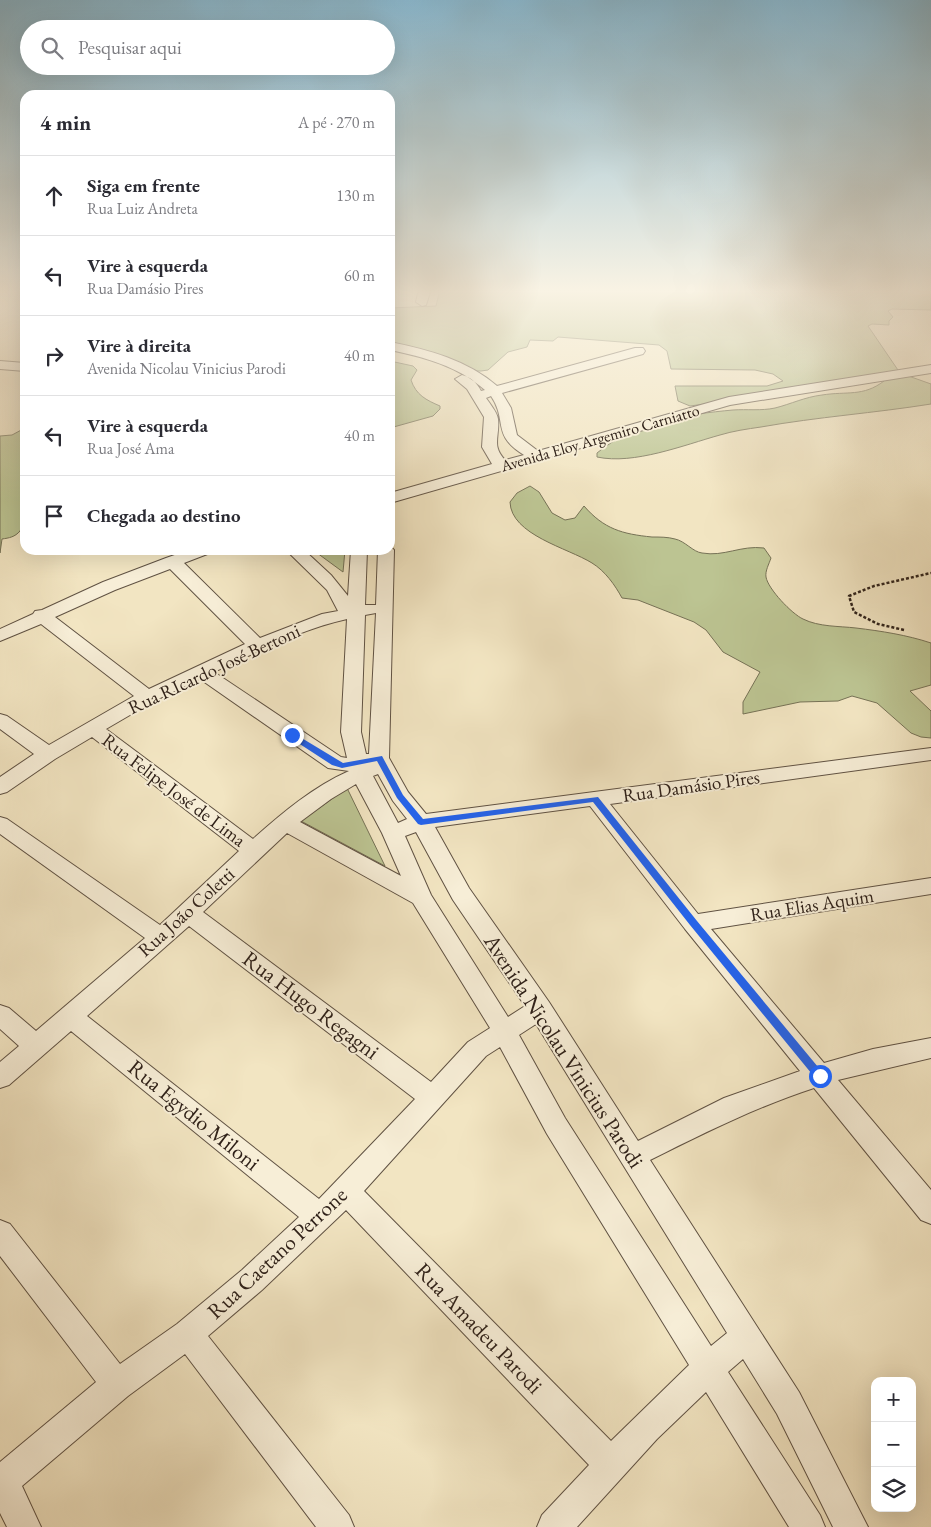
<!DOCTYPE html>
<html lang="pt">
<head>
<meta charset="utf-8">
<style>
  body { margin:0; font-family:"EB Garamond",serif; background:#f2f2f3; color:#2b2b33 }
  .controls { position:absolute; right:15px; bottom:15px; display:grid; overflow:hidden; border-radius:10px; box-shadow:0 5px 20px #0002 }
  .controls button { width:45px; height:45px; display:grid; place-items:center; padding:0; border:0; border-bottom:1px solid #e1e1e2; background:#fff; color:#2b2b33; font:25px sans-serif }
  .stop { position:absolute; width:15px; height:15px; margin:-11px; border:4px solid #2563eb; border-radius:50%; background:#fff }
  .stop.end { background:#2563eb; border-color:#fff; box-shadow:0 1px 5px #0008 }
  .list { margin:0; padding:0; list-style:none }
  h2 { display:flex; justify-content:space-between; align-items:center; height:65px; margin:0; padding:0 20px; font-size:21px }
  h2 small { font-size:16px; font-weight:400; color:#7c7c81 }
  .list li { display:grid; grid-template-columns:32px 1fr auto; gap:15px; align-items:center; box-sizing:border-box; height:80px; padding:0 20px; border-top:1px solid #e1e1e2 }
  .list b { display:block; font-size:19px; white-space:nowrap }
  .list p { margin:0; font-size:16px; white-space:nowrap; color:#7c7c81 }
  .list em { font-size:16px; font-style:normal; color:#7c7c81 }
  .icon { flex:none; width:28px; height:28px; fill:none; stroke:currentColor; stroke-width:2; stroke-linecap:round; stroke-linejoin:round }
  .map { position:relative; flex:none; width:931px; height:1527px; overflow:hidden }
  .search { position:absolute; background:#fff; box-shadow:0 5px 20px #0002; left:20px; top:20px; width:375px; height:55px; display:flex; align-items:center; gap:12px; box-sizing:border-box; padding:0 18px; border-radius:28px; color:#7c7c81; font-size:19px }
  .panel { position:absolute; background:#fff; box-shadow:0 5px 20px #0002; left:20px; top:90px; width:375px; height:465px; border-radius:15px }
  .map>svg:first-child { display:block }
</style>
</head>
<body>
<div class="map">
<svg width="931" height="1527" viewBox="0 0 931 1527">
  <rect width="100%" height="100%" fill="#f2e5c2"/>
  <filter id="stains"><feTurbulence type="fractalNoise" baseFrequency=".004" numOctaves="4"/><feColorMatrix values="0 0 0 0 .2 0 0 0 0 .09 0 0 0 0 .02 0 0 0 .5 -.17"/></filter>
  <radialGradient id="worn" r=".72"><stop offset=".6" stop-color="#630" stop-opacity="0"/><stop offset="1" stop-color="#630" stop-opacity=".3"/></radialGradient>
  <g fill="#bcc492" stroke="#767256">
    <path d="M440,289H931V310L892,309L888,311L893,317L889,321V325L872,324L868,326L900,373L931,384V404C875,413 817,417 761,427C747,429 733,431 720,435C684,445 634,465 597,457V453C633,423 687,414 733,410C747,409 761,411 775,408C791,404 805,397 822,395C847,391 863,397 884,381L880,380L690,406L678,401L675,386H767L783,381L773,374L755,370L671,369L667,351L659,345L558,337L553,341L530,340L527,347L508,352L488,370L481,371H470L431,359L390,349V308L436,306Z"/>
    <path d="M390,361L413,366L417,370L411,380C416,395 426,400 440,406V409L433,416L390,428Z"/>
    <path d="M25,428C25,447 29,519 20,531C15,537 9,538 2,539L0,553V436L12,435Z"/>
    <path d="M530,486L539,492L552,513L565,520L575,518L584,506C604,529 622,534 652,537C660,537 668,537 675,539C685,541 693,552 702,553C724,557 741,545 764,548L771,558C769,564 765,571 766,577C768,589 792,614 803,619C819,627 839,626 856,628C881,631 907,635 931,643V685L910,691L931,711V738L921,737L911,733L877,703L852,696L838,701L800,702L743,714V702L760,672L723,652L706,630L694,622L638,600L622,598C615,585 605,571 592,563C568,548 511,535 510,502L517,493Z"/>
    <path d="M313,550H345L343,572Z"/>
    <path d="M347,788L385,866L301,821Z"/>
  </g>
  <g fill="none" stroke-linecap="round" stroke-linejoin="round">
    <g stroke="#605243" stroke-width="2">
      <g id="minor">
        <path d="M419,289H431L426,305L422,306L416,302Z"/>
        <path d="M390,342C429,350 467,360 497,386L635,348H643L645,351L643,354L502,393L511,408L517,435L538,451L729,397L931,365V373L730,405L390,503V493L492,464L482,447L484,417L467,389L455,379L462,375C471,377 477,383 481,391L485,390C458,366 424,357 390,350ZM491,396C508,421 491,435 524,455L505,460C491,445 500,437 498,419C497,412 490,404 486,398Z"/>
        <path d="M0,361L25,363V371L0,369Z"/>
        <path d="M390,546L394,550L389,758L408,792L426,814L931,748V760L610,804L698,914L931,878V894L711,929L824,1063L873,1049L931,1038V1058L838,1080L931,1190V1224L921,1220L814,1088C756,1107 704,1133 650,1160L799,1392L868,1527H833L777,1414L743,1359L728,1372L820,1515L825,1527H789L706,1392L657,1439L577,1527H537L542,1515L589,1465L346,1210L262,1290L208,1336L349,1515L354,1527H316L185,1354L128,1396L22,1486L41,1527H7L0,1513V1462L96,1382L0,1256V1220L10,1224L120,1364L177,1324L242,1270L299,1217L71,1031L9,1085L0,1088V1062L19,1046L0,1029V1005L9,1008L36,1031L145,938L0,834V817L7,819L160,925L239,851L92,737L55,759L7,792L0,794V777L34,754L0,729V714L7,716L49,745L134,696L41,624L0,641V629L33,614L35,611L42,610L103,582L166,558L189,550H212L210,553L184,563L260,638L322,614L338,611L327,590L286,550H304L331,575L348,596L351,550H367L365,605H376L378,550H390ZM170,569L245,644L149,689L55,617L115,590ZM376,613L369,754H366L361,732L365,615ZM347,619L341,732L347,758L341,757L214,672C257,652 301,629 347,619ZM200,679L328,768L349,771C313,787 282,813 253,839L106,729L154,701ZM378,774L393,801L407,819L398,823L373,776ZM356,784L382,833L401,876L300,822L331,799ZM590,806L685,929L800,1071L724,1098L638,1141L549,1002L469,888L435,827ZM416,832L453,900L525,1006L508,1017L431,895L405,836ZM287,833L413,903L490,1028L468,1042L431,1082L203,912ZM189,926L415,1099L319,1199L87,1016ZM536,1024L727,1333L711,1346L565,1118L519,1035ZM500,1047L547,1134L689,1365L611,1441L364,1191L486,1056Z"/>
      </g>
    </g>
    <path stroke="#2f2119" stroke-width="2.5" stroke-dasharray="3 2" stroke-linecap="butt" d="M904,630L878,624L854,612L849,596L874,586L931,573"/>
    <use href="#minor" fill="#f7eed7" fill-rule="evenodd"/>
  </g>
  <linearGradient id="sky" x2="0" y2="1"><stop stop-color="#89b9d1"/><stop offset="0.58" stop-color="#f9f3e4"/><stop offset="1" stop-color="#f9f3e4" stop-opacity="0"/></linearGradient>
  <rect width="931" height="502" fill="url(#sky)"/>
  <path fill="#2563eb" d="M289,734H295L343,763L382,756L403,795L423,819L598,797L697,921L823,1073L825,1076L823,1079H816L690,925L593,802L421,825L418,824L397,798L377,761L342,768L332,765L289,737Z"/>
  <g text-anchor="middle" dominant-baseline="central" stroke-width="4" stroke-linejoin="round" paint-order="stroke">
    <g font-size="16" fill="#2f2119" stroke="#f7eed7">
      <text transform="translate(600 438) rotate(-16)">Avenida Eloy Argemiro Carniatto</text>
    </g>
    <g font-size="19" fill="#2f2119" stroke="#f7eed7">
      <text transform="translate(214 669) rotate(-25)">Rua RIcardo José Bertoni</text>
      <text transform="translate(691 786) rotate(-8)">Rua Damásio Pires</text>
      <text transform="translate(174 790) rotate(37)">Rua Felipe José de Lima</text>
      <text transform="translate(812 905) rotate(-9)">Rua Elias Aquim</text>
      <text transform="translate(186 912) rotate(-42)">Rua João Coletti</text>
    </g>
    <g font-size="22" fill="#2f2119" stroke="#f7eed7">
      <text transform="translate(311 1005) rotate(37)">Rua Hugo Regagni</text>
      <text transform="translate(564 1051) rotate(57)">Avenida Nicolau Vinicius Parodi</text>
      <text transform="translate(194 1115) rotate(39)">Rua Egydio Miloni</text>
      <text transform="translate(277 1253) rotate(-43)">Rua Caetano Perrone</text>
      <text transform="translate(479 1328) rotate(46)">Rua Amadeu Parodi</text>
    </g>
  </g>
  <rect width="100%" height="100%" filter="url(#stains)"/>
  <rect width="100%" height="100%" fill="url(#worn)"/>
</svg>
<div class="controls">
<button>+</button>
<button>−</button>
<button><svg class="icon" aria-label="layers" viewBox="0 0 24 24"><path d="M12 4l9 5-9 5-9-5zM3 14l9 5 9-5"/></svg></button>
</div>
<div class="stop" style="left:820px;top:1076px"></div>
<div class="stop end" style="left:292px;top:735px"></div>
<div class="search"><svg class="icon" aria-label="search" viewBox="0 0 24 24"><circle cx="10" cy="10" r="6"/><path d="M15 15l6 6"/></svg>Pesquisar aqui</div>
<section class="panel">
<h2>4 min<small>A pé · 270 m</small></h2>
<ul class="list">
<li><svg class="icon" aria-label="ahead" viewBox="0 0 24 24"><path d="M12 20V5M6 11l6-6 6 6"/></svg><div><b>Siga em frente</b><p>Rua Luiz Andreta</p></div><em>130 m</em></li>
<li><svg class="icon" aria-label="left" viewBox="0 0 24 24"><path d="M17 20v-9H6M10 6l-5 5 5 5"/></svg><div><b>Vire à esquerda</b><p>Rua Damásio Pires</p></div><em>60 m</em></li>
<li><svg class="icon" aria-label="right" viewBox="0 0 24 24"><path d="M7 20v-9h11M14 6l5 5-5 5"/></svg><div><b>Vire à direita</b><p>Avenida Nicolau Vinicius Parodi</p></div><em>40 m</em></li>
<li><svg class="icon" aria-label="left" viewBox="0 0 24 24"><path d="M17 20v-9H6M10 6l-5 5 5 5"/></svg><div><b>Vire à esquerda</b><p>Rua José Ama</p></div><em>40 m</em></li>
<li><svg class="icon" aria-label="arrive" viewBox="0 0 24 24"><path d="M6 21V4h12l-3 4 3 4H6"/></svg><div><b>Chegada ao destino</b></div></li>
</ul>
</section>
</div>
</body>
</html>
